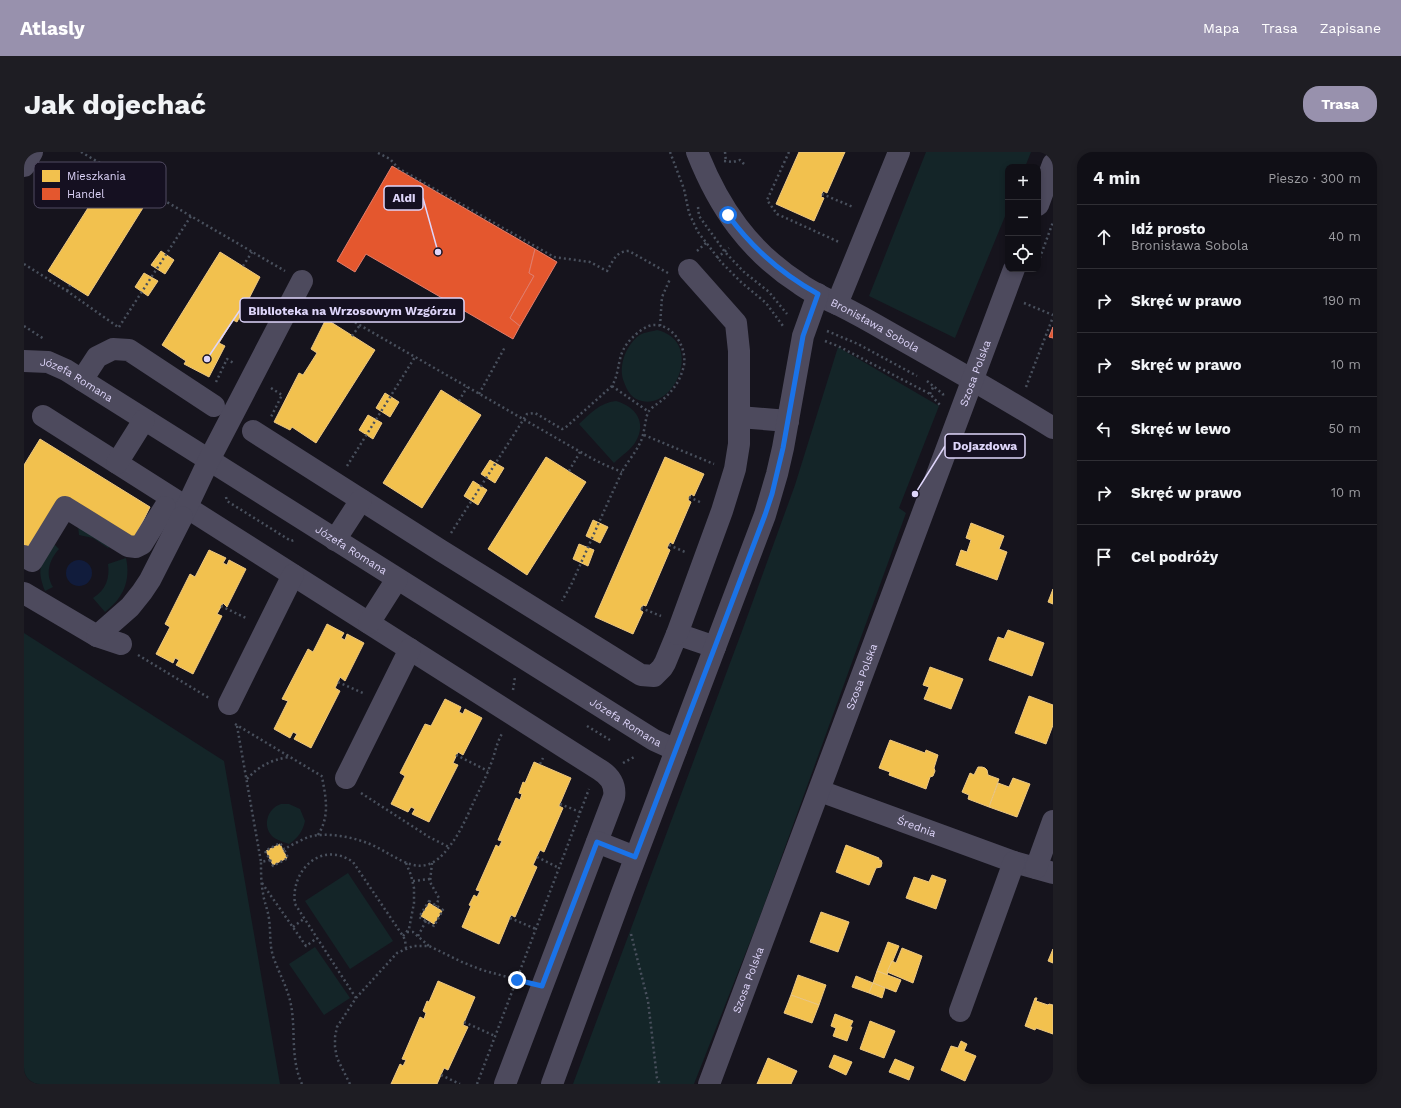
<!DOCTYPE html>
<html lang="pl">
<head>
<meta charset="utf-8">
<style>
  body { margin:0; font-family:"Work Sans",sans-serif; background:#1e1d23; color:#f1f3f6 }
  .controls { position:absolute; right:12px; top:12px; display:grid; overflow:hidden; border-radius:8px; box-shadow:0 2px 6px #0003 }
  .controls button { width:36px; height:36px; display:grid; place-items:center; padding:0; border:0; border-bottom:1px solid #302f35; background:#100f16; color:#f1f3f6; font:20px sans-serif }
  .stop { position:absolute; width:12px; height:12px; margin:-9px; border:3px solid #1a73e8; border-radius:50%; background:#fff }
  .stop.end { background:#1a73e8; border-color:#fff; box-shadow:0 1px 4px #0008 }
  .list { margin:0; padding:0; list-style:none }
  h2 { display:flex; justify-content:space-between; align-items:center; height:52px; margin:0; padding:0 16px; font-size:17px }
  h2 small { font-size:13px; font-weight:400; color:#9c9ca1 }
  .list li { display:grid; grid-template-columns:26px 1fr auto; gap:12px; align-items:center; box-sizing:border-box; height:64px; padding:0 16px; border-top:1px solid #302f35 }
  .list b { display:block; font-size:15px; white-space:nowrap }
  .list p { margin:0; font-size:13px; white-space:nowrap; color:#9c9ca1 }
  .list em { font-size:13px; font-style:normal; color:#9c9ca1 }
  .icon { flex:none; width:22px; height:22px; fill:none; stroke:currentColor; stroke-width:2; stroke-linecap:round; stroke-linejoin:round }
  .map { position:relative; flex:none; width:1029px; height:932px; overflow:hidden; border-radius:16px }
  header { display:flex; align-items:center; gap:24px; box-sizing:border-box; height:56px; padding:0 20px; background:#9891ad; color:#fff }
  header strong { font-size:19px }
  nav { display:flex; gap:22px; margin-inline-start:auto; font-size:14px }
  .intro { display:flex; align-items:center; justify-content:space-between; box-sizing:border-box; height:96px; padding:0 24px }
  h1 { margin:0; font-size:28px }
  .button { padding:10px 18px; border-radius:16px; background:#9891ad; color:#fff; font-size:14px; font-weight:700 }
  main { display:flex; gap:24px; padding:0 24px }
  aside { flex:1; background:#100f16; border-radius:16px; box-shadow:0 2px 6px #0003 }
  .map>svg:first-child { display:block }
</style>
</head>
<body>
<header>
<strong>Atlasly</strong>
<nav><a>Mapa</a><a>Trasa</a><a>Zapisane</a></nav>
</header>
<div class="intro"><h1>Jak dojechać</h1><a class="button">Trasa</a></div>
<main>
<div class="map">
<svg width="1029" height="932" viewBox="0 0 1029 932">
  <rect width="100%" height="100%" fill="#16141d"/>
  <g fill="#142528">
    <path d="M902,0H1007L1001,15H984V57L931,186L845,144Z"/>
    <path d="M633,178C680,189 652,257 618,249C608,247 603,239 600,230C594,215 601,196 613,185C619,180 626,180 633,178Z"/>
    <path d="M814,195L915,254L875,356L882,361L735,767L670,932H549L718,479L771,333Z"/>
    <path d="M592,249C611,254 623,270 612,289C608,297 597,304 590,311L555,272C567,261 575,251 592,249Z"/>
    <path d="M54,374L90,391L84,396L69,386L55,383Z"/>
    <path d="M29,391L35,397C25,408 21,422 29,435L21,439C12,416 17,410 29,391Z"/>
    <path d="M102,406C107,429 99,446 81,460L69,446C82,438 86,426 84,412Z"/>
    <path d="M0,481L200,609L256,932H0Z"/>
    <path d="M257,652H265L276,657L281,669C279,679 274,686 265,692C260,690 252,688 248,684C238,673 244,656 257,652Z"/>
    <path d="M324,721L369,789L326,817L281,749Z"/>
    <path d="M291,795L326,846L300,863L265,812Z"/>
  </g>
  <circle fill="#111c3c" cx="55" cy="421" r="13"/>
  <g fill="#f2c14e" stroke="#ecc782">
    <path d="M775,0H821L803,41L799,39L797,45L800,46L790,69L752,52Z"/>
    <path d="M83,26L122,51L64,144L24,119Z"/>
    <path d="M137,99L150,108L141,122L127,113Z"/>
    <path d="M196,100L236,125L213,170L209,168L195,191L201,194L185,225L160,212L162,209L138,193Z"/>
    <path d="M120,121L134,129L124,144L111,135Z"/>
    <path d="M302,167L351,198L292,291L268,275L266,278L250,270L275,221L279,223L293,201L287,197Z"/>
    <path d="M417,238L457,263L398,356L359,331Z"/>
    <path d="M361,241L375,250L366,265L352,256Z"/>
    <path d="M344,263L358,271L349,287L335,278Z"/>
    <path d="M16,287L126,355L108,391L37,344L0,401V313Z"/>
    <path d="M522,305L562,330L503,423L464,397Z"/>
    <path d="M641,305L680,322L670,344L667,342L664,348L667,350L649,392L646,390L643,396L646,398L622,454L619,453L617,456L616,458L619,460L609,482L571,465Z"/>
    <path d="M466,308L480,316L471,331L457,322Z"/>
    <path d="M449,329L463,338L454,353L440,344Z"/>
    <path d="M569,368L584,375L576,391L562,384Z"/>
    <path d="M947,371L980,384L975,397L983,400L973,428L932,413L937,398L943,400L947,388L942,386Z"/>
    <path d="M555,392L570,398L564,414L549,407Z"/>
    <path d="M185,398L202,406L199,411L203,413L205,408L222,417L203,455L199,451L193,462L198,464L169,522L152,513L155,508L151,506L149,511L132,502L146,475L141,472L166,422L171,425Z"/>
    <path d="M1029,437V452L1024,450Z"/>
    <path d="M303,472L320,481L317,486L321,488L323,482L340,491L321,529L316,525L314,530L311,536L316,539L287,596L270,587L273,582L269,580L266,586L250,577L264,549L258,547L284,497L289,500Z"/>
    <path d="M984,478L1020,491L1008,524L965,508L974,485L980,487Z"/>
    <path d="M906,515L939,527L927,557L900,547L905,535L899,533Z"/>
    <path d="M1005,544L1029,553V573L1022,592L991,581Z"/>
    <path d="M421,547L437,555L435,560L439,562L441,557L458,566L439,603L434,600L429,611L434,613L405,670L388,662L391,657L387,655L384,660L367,652L381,624L376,621L401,572L407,574Z"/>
    <path d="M866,588L901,601L902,598L914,603L910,616L911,619L909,624L906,625L902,637L865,623L866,620L855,616Z"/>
    <path d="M510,610L547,626L535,654L539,656L520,700L516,698L509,713L513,715L491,765L487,763L475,792L438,775L447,754L445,753L450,743L453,745L456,739L452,738L472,693L475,695L478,689L474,688L492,646L496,648L498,642L495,641L499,630L501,631Z"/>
    <path d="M954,615H958L961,616L963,618L964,623L975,627L965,655L944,647L945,643L938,640L946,621L950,623Z"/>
    <path d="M989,626L1006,632L993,665L965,655L974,631L985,635Z"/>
    <path d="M256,692L263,706L249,713L242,699Z"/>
    <path d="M822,693L855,706V708H857L858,711L857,715L852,716L845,733L812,720Z"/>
    <path d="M908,723L922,728L912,757L882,746L890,725L905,730Z"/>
    <path d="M405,751L418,759L410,772L397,764Z"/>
    <path d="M797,760L825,770L814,800L786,790Z"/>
    <path d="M864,790L875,794L863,823L853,819Z"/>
    <path d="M878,796L898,804L889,831L863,820L868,809L872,811Z"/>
    <path d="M1029,797V811L1024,809Z"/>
    <path d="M853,819L877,828L872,840L849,831Z"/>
    <path d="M774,823L802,833L795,853L767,843Z"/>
    <path d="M832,824L849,831L845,841L828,835Z"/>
    <path d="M414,829L451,845L439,873L444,875L424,918L420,916L413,932H367L376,912L379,914L382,908L378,907L396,865L400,867L402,861L399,859L403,849L405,850Z"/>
    <path d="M849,831L861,836L858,846L845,841Z"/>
    <path d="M767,843L795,853L788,871L760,861Z"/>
    <path d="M1011,846H1013L1012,849L1024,853L1025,852L1029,853V882L1012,876L1011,878L1001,874Z"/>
    <path d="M811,862L829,869L826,875H828L823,889L809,884L812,876L807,874Z"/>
    <path d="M846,869L871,879L860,906L836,897Z"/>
    <path d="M937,889L943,892L940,899L952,904L941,929L917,918L927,894L934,896Z"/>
    <path d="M810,903L828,910L822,923L805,915Z"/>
    <path d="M744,906L773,919L767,932H733Z"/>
    <path d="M871,907L890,915L885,928L865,920Z"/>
  </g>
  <g fill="#e4572e" stroke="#e27d6b">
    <path d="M368,14L511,97L505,121L510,124L486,166L496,174L489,187L342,102L331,120L313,109Z"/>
    <path d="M511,97L533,110L496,174L486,166L510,124L505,121Z"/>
    <path d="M1029,175V186L1025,185Z"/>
  </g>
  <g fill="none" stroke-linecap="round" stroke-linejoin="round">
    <g stroke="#49505d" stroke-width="2.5" stroke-dasharray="2 3" stroke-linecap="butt">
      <path d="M57,0L261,119"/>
      <path d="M646,0L660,37L665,61L674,80L697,110L717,130L742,151L759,174"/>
      <path d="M701,0L702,10"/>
      <path d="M765,0L743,48L753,62L815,90"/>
      <path d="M354,1L366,7L374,16L530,105L566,110L583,119C589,109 592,99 605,99L644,121"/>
      <path d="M700,9L709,10L716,8L722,14"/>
      <path d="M105,41L110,31"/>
      <path d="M798,42L829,55"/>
      <path d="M674,55L675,64L701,100L720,120L745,140L763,162"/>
      <path d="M673,99L682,91"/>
      <path d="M693,106L705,96"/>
      <path d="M1014,111L1029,70"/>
      <path d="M0,112L43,139L94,175"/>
      <path d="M219,114L228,100"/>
      <path d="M43,139L46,133"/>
      <path d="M292,148L567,306L581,313L598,320"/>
      <path d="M1000,151L1029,163"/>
      <path d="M0,174L20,187"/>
      <path d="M636,174L638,145L646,127"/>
      <path d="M95,175L167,64"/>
      <path d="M803,179L834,192L893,224"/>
      <path d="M328,184L336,173"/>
      <path d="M801,189L816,195L906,242L916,253"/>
      <path d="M903,229L919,242V244"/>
      <path d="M192,230L203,207L211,212"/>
      <path d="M588,234L625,260"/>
      <path d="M1002,235L1029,165"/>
      <path d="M247,236L258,243L247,265"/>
      <path d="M455,242L481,195"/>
      <path d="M906,242L910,233"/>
      <path d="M435,249L443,235"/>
      <path d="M620,283L690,312"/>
      <path d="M323,314L391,205"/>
      <path d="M545,319L556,300"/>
      <path d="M202,345L203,349L267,389L270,388"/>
      <path d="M665,345L678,351"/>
      <path d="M427,381L503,262L511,261L538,277L541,276L588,234C598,216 591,202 609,185C614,180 623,173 630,173C651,172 665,200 659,217C655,231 647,241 637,249C633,252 628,255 625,259C621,264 621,282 616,291C611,302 602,311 597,322C580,358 564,396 547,433L538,449"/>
      <path d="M645,393L661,400"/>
      <path d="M197,454L224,467"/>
      <path d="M617,456L637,464"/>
      <path d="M114,503L185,546"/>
      <path d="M314,530L341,542"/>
      <path d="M489,538L491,525"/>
      <path d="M211,572L301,626"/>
      <path d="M213,574L237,710"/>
      <path d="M563,574L586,588"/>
      <path d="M432,603L464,619"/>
      <path d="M599,611L612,604"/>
      <path d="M516,612L519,606"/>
      <path d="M223,627C235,614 247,608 265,605"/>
      <path d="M337,641L405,685L425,695"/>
      <path d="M536,652L556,660"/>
      <path d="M294,683C306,664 302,646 298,625"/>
      <path d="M513,705L535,716"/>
      <path d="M246,708L249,714L264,706L260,697"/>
      <path d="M408,711L406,730L415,746L412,754"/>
      <path d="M389,729L406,727"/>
      <path d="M238,731L282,794L293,786"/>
      <path d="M405,749L419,758L410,774L395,765Z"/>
      <path d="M486,766L512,777"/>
      <path d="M269,775L281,766"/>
      <path d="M383,780H389L405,794"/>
      <path d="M607,782L624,849L633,926L636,932"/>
      <path d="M379,784L385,777L390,751V736L387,723L382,711"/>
      <path d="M394,784L402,769"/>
      <path d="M332,846L271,752C266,718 298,688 329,710L379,784L381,788L382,796"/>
      <path d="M440,870L471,884"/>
      <path d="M417,923L436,932"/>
      <path d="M278,932C266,906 272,879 267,853C264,837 256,823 250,807C245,794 247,781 245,767C244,758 240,750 239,741C237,731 237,720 237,710L246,708L241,699L256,691L260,697C271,692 283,683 296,683C313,682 331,686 346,692C376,705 398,732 425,695C437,680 444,662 452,645C457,635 462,625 466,614C471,603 472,591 479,580"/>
      <path d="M326,932L313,906L311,895V885L313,875L332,846L373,801L389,794H405L438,810L458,818L498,829"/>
      <path d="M453,932L565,637"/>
    </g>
    <g stroke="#4d4a5d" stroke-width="22">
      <path id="s1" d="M673,0C695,56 725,99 776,132C787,140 800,146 813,152C831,161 849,171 866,181C921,212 976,243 1029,276"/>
      <path d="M0,14L8,0"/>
      <path d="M1014,53L1029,12"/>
      <path d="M813,152L875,0"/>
      <path id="s2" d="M0,209L24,210L42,218L630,588L652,598"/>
      <path d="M58,228L73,205L89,197L105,198L190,254"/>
      <path d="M19,264L576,618C586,624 592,633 590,645L481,932"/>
      <path d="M715,265L764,269"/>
      <path d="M229,279L416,398L617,523L630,524L638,516L641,511L653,482L691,495"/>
      <path d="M93,311L120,268"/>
      <path d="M154,362L158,365L185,308L278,129"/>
      <path d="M311,388L337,348"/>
      <path d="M0,404L8,409L41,355L104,394L112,395L118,392L141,355"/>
      <path d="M0,441L73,484L97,492"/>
      <path d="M345,471L373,427"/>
      <path d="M653,482L698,359L711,317L715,292V199L712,171L665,118"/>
      <path d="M73,484L106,455L118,440L126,428L158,365"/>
      <path d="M205,552L269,423"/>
      <path d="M322,626L386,497"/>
      <path id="s3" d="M796,639L990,710L1029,721"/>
      <path d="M573,690L611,705"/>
      <path d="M1012,716L1029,669"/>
      <path d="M936,859L990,710"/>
      <path d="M528,932L598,741L741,363L753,322L759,296L779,184L794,142"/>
      <path id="s4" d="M685,932L990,117"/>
    </g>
  </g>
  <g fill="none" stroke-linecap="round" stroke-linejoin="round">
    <path stroke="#1a73e8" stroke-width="5" d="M493,828L518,834L573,690L611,705L741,363L748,342L759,296L779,184L794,142C758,122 728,96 704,63"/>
  </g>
  <g text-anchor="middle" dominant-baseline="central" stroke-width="4" stroke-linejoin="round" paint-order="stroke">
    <g font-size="11" fill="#ded5fa" stroke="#151021">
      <text stroke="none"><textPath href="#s1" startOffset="256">Bronisława Sobola</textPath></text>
      <text stroke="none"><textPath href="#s4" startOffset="759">Szosa Polska</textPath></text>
      <text stroke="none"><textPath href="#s2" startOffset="57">Józefa Romana</textPath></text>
      <text stroke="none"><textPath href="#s2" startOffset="381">Józefa Romana</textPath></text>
      <text stroke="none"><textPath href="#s4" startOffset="435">Szosa Polska</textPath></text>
      <text stroke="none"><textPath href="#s2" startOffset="705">Józefa Romana</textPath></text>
      <text stroke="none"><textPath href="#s3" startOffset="103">Średnia</textPath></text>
      <text stroke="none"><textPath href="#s4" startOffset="111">Szosa Polska</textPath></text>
    </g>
  </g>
  <rect x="10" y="10" width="132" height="46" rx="6" fill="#151021" stroke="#514b62" stroke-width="1"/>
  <rect x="18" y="18" width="18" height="12" fill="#f2c14e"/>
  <rect x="18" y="36" width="18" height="12" fill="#e4572e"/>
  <g font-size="11" fill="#ded5fa">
    <text x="43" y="28">Mieszkania</text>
    <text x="43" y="46">Handel</text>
  </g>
  <path fill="none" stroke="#ded5fa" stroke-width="1.5" d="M414 100L399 46M183 207L216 158M891 342L921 294"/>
  <g fill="#ded5fa" stroke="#151021" stroke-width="1.5">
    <circle cx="414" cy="100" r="4"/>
    <circle cx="183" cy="207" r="4"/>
    <circle cx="891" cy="342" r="4"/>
  </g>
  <g fill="#151021" stroke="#ded5fa" stroke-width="1.5">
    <rect x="360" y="34" width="39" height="24" rx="4"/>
    <rect x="216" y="146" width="224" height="24" rx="4"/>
    <rect x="921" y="282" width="80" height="24" rx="4"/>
  </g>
  <g font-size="12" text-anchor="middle" font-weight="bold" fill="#ded5fa">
    <text x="380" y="50">Aldi</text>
    <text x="328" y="163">Biblioteka na Wrzosowym Wzgórzu</text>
    <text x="961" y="298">Dojazdowa</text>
  </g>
</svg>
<div class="controls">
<button>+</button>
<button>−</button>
<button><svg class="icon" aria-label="locate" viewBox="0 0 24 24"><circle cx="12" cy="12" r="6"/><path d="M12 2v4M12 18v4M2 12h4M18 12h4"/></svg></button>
</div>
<div class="stop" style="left:704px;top:63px"></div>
<div class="stop end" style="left:493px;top:828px"></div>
</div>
<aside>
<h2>4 min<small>Pieszo · 300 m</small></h2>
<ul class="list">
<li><svg class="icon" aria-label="ahead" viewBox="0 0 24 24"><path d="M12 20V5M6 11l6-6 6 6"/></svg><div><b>Idź prosto</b><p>Bronisława Sobola</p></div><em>40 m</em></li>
<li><svg class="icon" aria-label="right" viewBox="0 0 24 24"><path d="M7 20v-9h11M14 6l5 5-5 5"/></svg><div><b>Skręć w prawo</b></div><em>190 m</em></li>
<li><svg class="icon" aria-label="right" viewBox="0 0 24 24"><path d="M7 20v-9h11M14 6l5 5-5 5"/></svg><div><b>Skręć w prawo</b></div><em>10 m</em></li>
<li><svg class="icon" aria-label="left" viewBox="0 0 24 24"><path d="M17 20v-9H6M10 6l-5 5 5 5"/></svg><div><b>Skręć w lewo</b></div><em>50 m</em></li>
<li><svg class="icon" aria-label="right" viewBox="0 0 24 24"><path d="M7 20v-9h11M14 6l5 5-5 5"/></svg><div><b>Skręć w prawo</b></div><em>10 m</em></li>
<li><svg class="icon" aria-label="arrive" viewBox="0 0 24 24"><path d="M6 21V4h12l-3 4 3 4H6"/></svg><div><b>Cel podróży</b></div></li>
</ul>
</aside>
</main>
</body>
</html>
